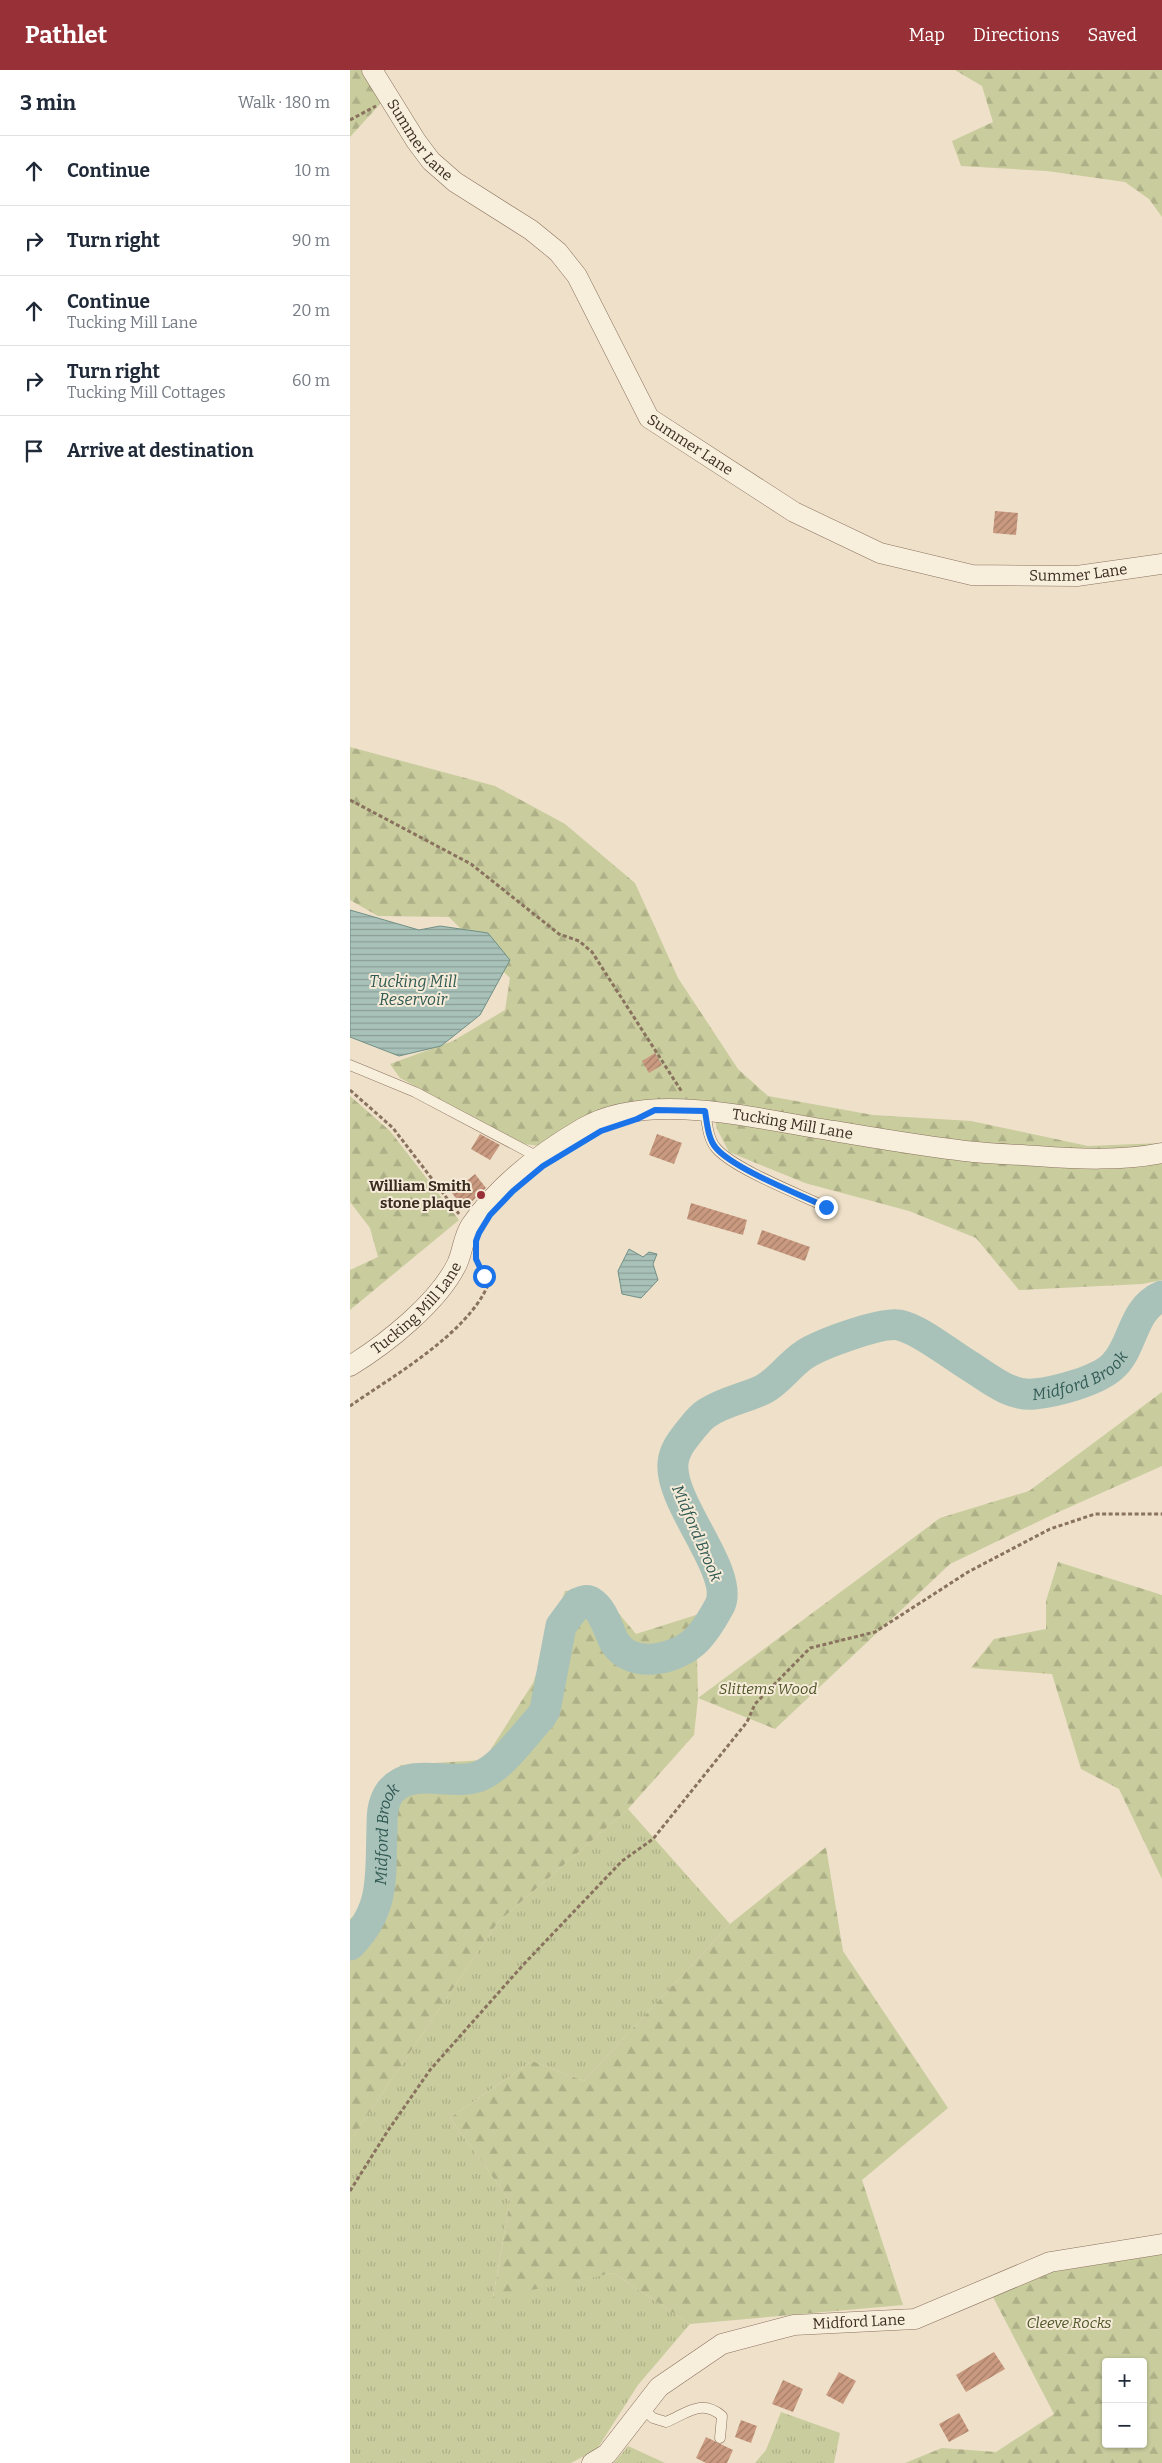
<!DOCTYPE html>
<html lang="en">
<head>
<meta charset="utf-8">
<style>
  body { margin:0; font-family:Bitter,serif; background:#f6f6f7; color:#1f2937 }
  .controls { position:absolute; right:15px; bottom:15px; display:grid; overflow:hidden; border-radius:5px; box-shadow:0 1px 4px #0004 }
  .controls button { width:45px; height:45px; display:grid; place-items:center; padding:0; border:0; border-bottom:1px solid #e0e1e3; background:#fff; color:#1f2937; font:25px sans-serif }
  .stop { position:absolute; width:15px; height:15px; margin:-11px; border:4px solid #1a73e8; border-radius:50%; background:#fff }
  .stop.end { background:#1a73e8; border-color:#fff; box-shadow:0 1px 5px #0008 }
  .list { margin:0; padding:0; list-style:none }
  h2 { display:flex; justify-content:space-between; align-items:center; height:65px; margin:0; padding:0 20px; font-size:21px }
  h2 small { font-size:16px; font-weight:400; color:#747a83 }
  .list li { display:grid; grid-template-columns:32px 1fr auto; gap:15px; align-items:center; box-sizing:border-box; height:70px; padding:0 20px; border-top:1px solid #e0e1e3 }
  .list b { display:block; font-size:19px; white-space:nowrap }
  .list p { margin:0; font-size:16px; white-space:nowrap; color:#747a83 }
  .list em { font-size:16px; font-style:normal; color:#747a83 }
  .icon { flex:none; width:28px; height:28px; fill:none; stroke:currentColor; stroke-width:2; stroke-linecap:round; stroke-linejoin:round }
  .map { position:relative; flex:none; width:812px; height:2393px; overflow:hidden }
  header { display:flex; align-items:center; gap:30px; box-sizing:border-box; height:70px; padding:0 25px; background:#973037; color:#fff }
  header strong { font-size:24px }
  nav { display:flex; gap:28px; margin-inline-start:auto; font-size:18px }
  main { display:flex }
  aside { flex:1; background:#fff }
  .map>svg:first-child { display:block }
</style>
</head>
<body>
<header>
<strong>Pathlet</strong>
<nav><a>Map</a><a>Directions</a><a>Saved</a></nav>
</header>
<main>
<aside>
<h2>3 min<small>Walk · 180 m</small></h2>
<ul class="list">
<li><svg class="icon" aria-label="ahead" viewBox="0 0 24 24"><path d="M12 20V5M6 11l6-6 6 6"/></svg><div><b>Continue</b></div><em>10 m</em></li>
<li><svg class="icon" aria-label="right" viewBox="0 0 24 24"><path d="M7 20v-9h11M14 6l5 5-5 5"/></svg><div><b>Turn right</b></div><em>90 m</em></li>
<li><svg class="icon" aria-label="ahead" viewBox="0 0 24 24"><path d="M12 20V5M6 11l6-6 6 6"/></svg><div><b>Continue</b><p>Tucking Mill Lane</p></div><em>20 m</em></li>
<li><svg class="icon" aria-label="right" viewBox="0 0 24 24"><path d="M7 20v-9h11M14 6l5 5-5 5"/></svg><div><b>Turn right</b><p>Tucking Mill Cottages</p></div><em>60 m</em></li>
<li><svg class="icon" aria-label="arrive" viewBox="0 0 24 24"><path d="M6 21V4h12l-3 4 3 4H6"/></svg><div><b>Arrive at destination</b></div></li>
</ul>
</aside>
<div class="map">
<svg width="812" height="2393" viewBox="0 0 812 2393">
  <defs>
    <pattern id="grass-tufts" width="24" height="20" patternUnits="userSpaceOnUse" patternTransform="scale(1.25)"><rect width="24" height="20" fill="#c9cc9d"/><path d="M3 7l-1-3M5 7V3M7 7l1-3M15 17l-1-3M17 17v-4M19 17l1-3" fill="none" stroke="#adaf87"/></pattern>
    <pattern id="forest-firs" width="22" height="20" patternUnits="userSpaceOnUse" patternTransform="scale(1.25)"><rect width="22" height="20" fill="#c9cc9d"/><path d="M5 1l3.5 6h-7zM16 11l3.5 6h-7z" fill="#adaf87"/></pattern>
    <pattern id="water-rules" width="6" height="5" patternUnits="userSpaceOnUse" patternTransform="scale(1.25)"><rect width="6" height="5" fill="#a9c2b9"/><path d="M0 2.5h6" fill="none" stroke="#8b9e96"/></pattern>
    <pattern id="building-hatch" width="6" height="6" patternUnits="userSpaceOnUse" patternTransform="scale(1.25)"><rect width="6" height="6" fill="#ca9a80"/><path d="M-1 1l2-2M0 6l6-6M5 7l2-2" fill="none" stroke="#a57e68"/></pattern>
  </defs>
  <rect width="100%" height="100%" fill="#eee0c9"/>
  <g fill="url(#grass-tufts)">
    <path d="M278,1739L380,1854L234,2011L182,1991L100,2048L160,2131L143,2227L263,2203L340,2254L288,2315L247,2379L221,2393H0V2071L148,1852Z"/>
    <path d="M431,2342L490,2363L484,2393H405L416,2380Z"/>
    <path d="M278,2376L315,2393H264Z"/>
  </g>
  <g fill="url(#forest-firs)" fill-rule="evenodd">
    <path d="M0,0H12L31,33L0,67Z"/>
    <path d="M605,0H812V147L799,129L775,112L697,101L611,96L602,71L643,52L632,16Z"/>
    <path d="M0,677L145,716L215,754L285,813L328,908L388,999L418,1026L523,1045L621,1051L738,1076L812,1073V1210L792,1214L669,1220L626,1168L559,1141L455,1113L379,1082L367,1059L363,1038L326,1035L192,1076L173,1074L50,1008L40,994L103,971L155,940L160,908L99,847L28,846L0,830Z"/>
    <path d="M0,1026L40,1061L109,1150L0,1240V1200L28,1187L20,1158L0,1132Z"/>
    <path d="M812,1322V1396L704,1444L600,1494L425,1659L348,1628L344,1665L278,1739L148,1852L0,2071V1849L12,1838L25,1736L51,1695L134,1690L183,1613L215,1521L248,1519L286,1564L346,1545L348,1628L590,1448L679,1421Z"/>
    <path d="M708,1492L812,1525V1809L769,1719L731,1699L702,1604L621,1598L644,1569L696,1559V1531Z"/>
    <path d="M476,1777L493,1881L598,2038L512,2110L553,2235L340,2254L263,2203L143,2228L160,2131L100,2048L182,1991L234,2011L380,1854Z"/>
    <path d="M812,2184V2393H555L592,2378L646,2382L704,2344L643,2227L703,2202ZM756,2292H793V2374H756Z"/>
  </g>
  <g fill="url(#water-rules)" stroke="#709086">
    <path d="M0,840L69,860L90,856L138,863L160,890L130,945L91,976L49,986L0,967Z"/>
    <path d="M279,1179L293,1187L299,1182L307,1184L303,1194L308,1210L291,1228L272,1224L268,1201Z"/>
  </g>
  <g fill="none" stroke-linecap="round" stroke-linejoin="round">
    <path stroke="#a9c2b9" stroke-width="31" id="s1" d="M0,1875C36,1838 30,1807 32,1759C32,1746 32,1733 40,1722C61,1696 100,1716 127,1707C150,1700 174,1665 190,1648L195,1640L211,1556L228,1533C233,1531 237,1529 241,1532C254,1540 258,1561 265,1573C282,1599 323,1590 343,1573C354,1564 363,1548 370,1535C385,1502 319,1433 323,1393C324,1381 331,1372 338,1363C344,1356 349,1348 357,1343C375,1331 396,1328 414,1319C429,1311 440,1294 454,1285C470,1274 531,1252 549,1255C569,1259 597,1282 615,1293C635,1305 659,1327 684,1324C705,1322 749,1311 764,1295C784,1275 782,1239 812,1226"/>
  </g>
  <g fill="url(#building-hatch)">
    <path d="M645,441L668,443L666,465L643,463Z"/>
    <path d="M305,983L312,995L299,1003L292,991Z"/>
    <path d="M130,1064L150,1075L140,1090L121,1079Z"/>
    <path d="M307,1064L332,1073L324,1094L299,1085Z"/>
    <path d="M125,1104L136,1118L114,1139L102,1123Z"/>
    <path d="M341,1133L397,1150L393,1165L337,1149Z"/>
    <path d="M412,1160L460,1177L455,1191L407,1174Z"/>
    <path d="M644,2282L655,2299L616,2322L606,2305Z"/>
    <path d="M489,2302L506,2311L493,2334L476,2325Z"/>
    <path d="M433,2310L453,2319L443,2342L422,2334Z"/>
    <path d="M609,2343L619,2361L599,2372L589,2354Z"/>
    <path d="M391,2350L407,2356L401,2373L385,2367Z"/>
    <path d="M356,2367L383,2380L377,2393H356L346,2388Z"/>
  </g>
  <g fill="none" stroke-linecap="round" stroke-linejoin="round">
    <g stroke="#89725e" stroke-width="11">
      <g id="lane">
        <path d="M0,995L65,1022L188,1087"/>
        <path d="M355,1041C357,1053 358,1069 366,1078C384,1099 449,1124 476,1137"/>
        <path d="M292,2338L303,2348L316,2352C336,2344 351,2328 372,2346L370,2368"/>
      </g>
    </g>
    <g stroke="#89725e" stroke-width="21">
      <g id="street">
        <path id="s2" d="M22,0L66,71L81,91L105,112L181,160L208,182L227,206L299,348L444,442L530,483L622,505L727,506L812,494"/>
        <path id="s3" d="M0,1296C36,1274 88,1233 107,1194C113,1181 113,1167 121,1155C149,1114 190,1083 233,1058C300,1019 410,1050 484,1061C525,1068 566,1075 608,1080C634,1084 661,1084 687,1086C728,1089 771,1091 812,1083"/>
        <path id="s4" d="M242,2393L257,2384L309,2317L372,2274L444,2255L565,2249L700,2192L812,2174"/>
      </g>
    </g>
    <g stroke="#89725e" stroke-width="3" stroke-dasharray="4 2.5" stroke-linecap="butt">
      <path d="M0,50L26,36"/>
      <path d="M0,730L121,794L209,864L229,871L242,882L332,1022"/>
      <path d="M0,1020L43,1058L109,1144"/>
      <path d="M0,1336C43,1306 117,1264 138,1215L127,1191"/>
      <path d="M0,2121L37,2062L80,2000L173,1895L272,1791L303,1769L397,1652L405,1634L460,1578L525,1562L618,1502L700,1459L745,1444H812"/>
    </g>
    <use href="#lane" stroke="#f8eedc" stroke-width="10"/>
    <use href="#street" stroke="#f8eedc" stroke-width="20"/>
  </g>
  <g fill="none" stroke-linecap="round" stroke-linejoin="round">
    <path stroke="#1a73e8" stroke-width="6" d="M134,1206L126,1189V1171L129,1163L140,1145L163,1121L193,1096L251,1061L287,1049L305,1040L355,1041C357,1053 358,1069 366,1078C384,1099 449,1124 476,1137"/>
  </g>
  <circle fill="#973037" stroke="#f5ebd8" stroke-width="2" cx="131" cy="1125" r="5"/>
  <g text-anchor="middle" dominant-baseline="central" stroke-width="4" stroke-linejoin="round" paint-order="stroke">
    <g font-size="15" fill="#3a2c21" stroke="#f5ebd8">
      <text stroke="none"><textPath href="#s2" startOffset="85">Summer Lane</textPath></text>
      <text stroke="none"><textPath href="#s2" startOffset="504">Summer Lane</textPath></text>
      <text stroke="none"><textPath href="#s2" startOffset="924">Summer Lane</textPath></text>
      <text stroke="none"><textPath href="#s3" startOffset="554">Tucking Mill Lane</textPath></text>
      <text stroke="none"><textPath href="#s3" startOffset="89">Tucking Mill Lane</textPath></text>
      <text stroke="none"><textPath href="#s4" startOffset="318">Midford Lane</textPath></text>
    </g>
    <g font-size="15" font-weight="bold" fill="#3a2c21" stroke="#f5ebd8" text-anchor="end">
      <text x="121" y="1116">William Smith<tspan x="121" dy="17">stone plaque</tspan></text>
    </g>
    <g font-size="15" font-style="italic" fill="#4e5628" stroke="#f5ebd8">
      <text x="418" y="1619">Slittems Wood</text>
      <text x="719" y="2253">Cleeve Rocks</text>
    </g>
    <g font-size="16" font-style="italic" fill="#315a54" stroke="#f5ebd8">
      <text x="63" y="911">Tucking Mill<tspan x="63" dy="18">Reservoir</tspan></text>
      <text stroke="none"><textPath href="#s1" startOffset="1294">Midford Brook</textPath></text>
      <text transform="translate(347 1463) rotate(67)">Midford Brook</text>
      <text stroke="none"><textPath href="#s1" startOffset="120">Midford Brook</textPath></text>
    </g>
  </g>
</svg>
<div class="controls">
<button>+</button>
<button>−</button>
</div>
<div class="stop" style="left:134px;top:1206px"></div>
<div class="stop end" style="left:476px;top:1137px"></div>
</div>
</main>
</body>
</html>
